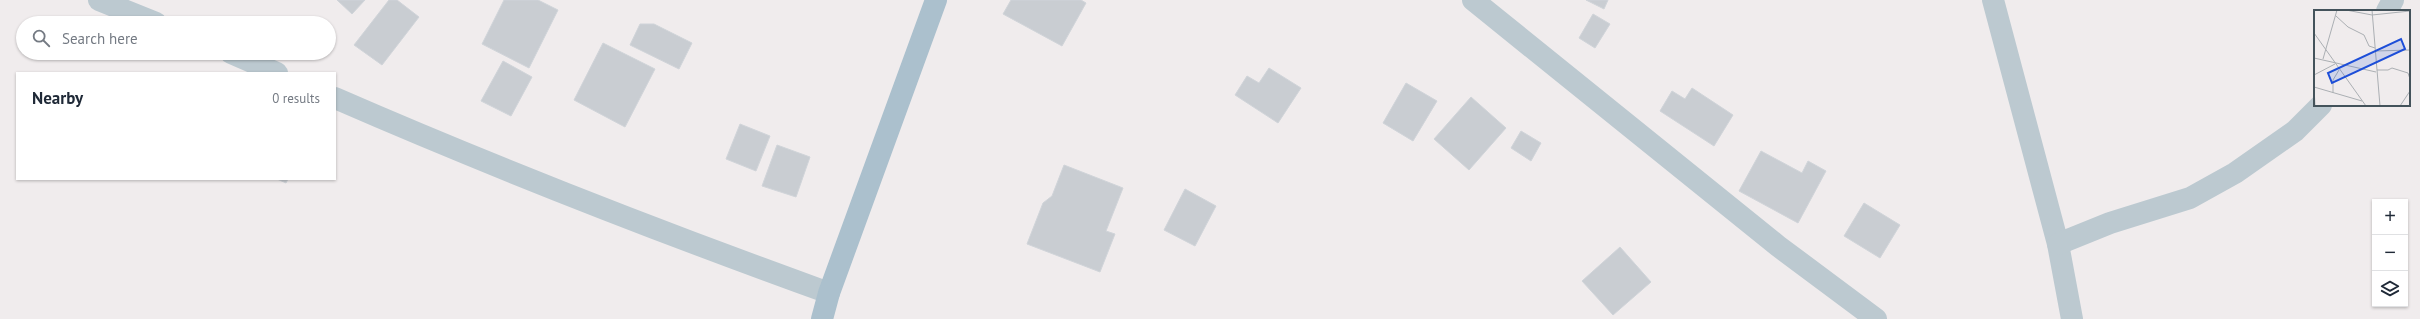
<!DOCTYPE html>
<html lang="en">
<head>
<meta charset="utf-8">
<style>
  body { margin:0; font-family:"PT Sans",sans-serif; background:#f2f2f3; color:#1f2937 }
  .controls { position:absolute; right:12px; bottom:12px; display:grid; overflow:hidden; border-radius:0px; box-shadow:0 1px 3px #0004 }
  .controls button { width:36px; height:36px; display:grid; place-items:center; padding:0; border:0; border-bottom:1px solid #e0e1e3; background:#fff; color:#1f2937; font:20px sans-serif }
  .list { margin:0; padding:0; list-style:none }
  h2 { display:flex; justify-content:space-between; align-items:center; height:52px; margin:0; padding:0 16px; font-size:17px }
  h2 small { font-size:13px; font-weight:400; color:#747a83 }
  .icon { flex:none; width:22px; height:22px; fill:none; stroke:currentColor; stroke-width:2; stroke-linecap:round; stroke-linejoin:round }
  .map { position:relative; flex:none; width:2420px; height:319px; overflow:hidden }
  .search { position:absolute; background:#fff; box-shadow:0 1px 3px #0004; left:16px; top:16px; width:320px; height:44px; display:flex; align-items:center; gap:10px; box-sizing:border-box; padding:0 14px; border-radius:22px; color:#747a83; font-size:15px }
  .panel { position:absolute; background:#fff; box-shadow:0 1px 3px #0004; left:16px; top:72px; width:320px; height:108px; border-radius:0px }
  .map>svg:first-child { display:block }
</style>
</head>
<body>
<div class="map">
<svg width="2420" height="319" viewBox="0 0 2420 319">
  <rect width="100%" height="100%" fill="#f0eced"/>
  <g fill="#c9cdd2" stroke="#d0d4d9">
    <path d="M337,0H365L352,14Z"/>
    <path d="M389,0H397L419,17L382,65L354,45Z"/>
    <path d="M504,0H538L558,10L529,68L482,44Z"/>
    <path d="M1011,0H1081L1086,3L1062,46L1003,14Z"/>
    <path d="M1586,0H1608L1604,9Z"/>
    <path d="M1593,14L1610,24L1595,48L1579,38Z"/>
    <path d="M640,24H654L692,43L679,69L630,45Z"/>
    <path d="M603,43L655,69L625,127L574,100Z"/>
    <path d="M503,61L532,77L511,116L481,101Z"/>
    <path d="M1269,68L1301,88L1278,123L1235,95L1247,76L1259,83Z"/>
    <path d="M1406,83L1437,101L1413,141L1383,123Z"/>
    <path d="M1692,88L1733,115L1714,146L1660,111L1672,91L1685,99Z"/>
    <path d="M1471,97L1506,128L1469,170L1434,139Z"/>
    <path d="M740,124L770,136L756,171L726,159Z"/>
    <path d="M1521,131L1541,143L1531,161L1511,148Z"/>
    <path d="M777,145L810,157L796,197L762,186Z"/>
    <path d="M1761,151L1802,173L1808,161L1826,171L1798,223L1739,191Z"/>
    <path d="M1064,165L1123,188L1106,231L1115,234L1100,272L1027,244L1043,203L1052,196Z"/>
    <path d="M277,179H288L286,183Z"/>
    <path d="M1185,189L1216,206L1195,246L1164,230Z"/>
    <path d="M1864,203L1900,225L1880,258L1844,236Z"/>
    <path d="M1620,247L1651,282L1613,315L1582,281Z"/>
  </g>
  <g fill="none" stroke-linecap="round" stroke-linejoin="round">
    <g stroke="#bcc9d0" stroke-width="22">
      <path d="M99,0L156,23"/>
      <path d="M1473,0L1778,246L1876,319"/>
      <path d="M1993,0L2058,244L2072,319"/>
      <path d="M2387,11L2393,0"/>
      <path d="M231,53L277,73"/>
      <path d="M335,98C498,169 663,233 829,293"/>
      <path d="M2058,244L2110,223L2190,198L2235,173L2295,131L2321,105"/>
    </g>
    <path stroke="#abc0cd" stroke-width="22" d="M822,319L829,293L936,0"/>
  </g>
  <g transform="translate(2314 10)">
    <rect width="96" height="96" fill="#f0eced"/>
    <path fill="none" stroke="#abafb3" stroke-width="1" d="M32,0L58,5L96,1M58,0L66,96M22,6L34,17L50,25L55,36L61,38M0,23L52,96M62,41L96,40M0,48L62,62M9,49L23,0M63,60H74L78,58L94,63L96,69M0,65L21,54M0,77L48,91M0,77L1,96M19,83V70L25,60M86,96L96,81"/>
    <path fill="#1d4ed8" fill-opacity="0.15" stroke="#1d4ed8" stroke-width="2" d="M87,29L91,39L18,73L14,63Z"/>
    <rect width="96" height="96" fill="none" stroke="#44535b" stroke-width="2"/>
  </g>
</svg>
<div class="controls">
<button>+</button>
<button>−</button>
<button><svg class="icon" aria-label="layers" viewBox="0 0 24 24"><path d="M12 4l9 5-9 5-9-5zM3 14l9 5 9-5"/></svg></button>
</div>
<div class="search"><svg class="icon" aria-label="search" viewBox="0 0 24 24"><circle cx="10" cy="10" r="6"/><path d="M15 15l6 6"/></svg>Search here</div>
<section class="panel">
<h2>Nearby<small>0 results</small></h2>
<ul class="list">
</ul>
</section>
</div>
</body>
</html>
